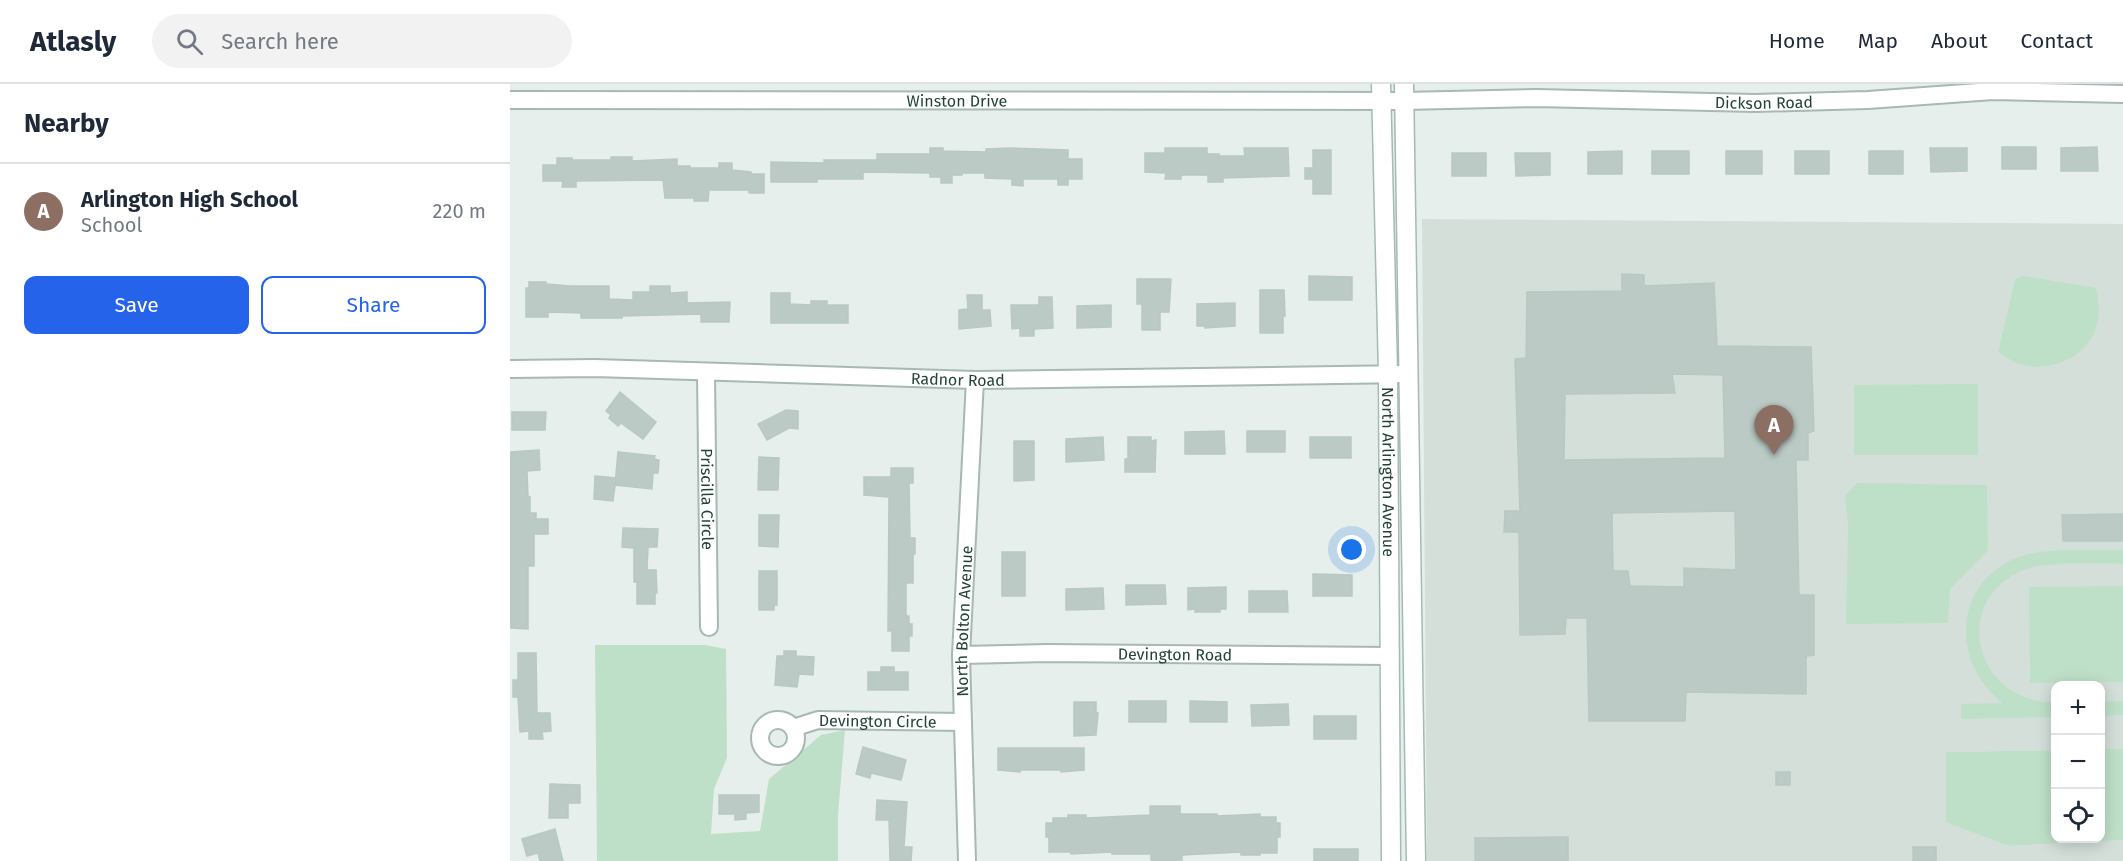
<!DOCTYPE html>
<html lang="en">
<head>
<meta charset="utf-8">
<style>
  body { margin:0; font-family:"Fira Sans",sans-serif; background:#f2f2f3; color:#1f2937 }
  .controls { position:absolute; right:18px; bottom:18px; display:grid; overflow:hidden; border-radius:12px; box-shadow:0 3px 15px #0003 }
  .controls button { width:54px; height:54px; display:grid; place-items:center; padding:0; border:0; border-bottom:2px solid #e0e1e3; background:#fff; color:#1f2937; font:30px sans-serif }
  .you { position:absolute; left:842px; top:466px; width:21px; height:21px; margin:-15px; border:4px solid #fff; border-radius:50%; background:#1a73e8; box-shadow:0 0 0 9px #1a73e833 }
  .badge { display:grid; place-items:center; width:39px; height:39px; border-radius:50%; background:#2563eb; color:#fff; font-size:20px; font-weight:700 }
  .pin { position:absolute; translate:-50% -50px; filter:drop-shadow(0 2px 3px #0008) }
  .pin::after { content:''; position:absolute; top:32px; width:21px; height:18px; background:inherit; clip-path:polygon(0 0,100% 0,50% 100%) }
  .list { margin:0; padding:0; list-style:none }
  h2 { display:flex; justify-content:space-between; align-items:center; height:78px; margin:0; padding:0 24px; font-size:26px }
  h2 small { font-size:20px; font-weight:400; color:#747a83 }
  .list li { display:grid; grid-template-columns:39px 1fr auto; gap:18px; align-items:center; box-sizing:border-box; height:96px; padding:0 24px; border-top:2px solid #e0e1e3 }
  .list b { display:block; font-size:22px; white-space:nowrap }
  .list p { margin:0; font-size:20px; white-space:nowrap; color:#747a83 }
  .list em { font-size:20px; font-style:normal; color:#747a83 }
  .actions { display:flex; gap:12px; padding:18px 24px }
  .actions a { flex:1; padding:14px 0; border:2px solid #2563eb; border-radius:12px; text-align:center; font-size:21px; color:#2563eb }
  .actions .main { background:#2563eb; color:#fff }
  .icon { flex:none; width:33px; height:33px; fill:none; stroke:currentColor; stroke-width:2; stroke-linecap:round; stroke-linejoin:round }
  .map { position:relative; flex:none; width:1613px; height:777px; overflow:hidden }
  header { display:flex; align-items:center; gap:36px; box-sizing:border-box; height:84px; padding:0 30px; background:#fff; border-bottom:2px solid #e0e1e3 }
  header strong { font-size:28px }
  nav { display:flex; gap:33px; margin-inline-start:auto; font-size:21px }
  .search { width:420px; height:54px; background:#f2f2f3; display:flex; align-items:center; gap:15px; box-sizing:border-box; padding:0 21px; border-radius:33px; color:#747a83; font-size:22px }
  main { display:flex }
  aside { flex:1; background:#fff }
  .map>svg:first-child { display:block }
</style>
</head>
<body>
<header>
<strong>Atlasly</strong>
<div class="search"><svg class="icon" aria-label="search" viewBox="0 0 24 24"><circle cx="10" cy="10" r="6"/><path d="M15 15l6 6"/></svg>Search here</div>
<nav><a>Home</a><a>Map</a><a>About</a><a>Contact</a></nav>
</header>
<main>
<aside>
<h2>Nearby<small></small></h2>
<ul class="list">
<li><span class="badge" style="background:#8d6e63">A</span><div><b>Arlington High School</b><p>School</p></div><em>220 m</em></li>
</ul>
<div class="actions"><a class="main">Save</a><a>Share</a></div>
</aside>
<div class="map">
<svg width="1613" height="777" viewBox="0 0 1613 777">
  <rect width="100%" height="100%" fill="#e6efeb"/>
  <path fill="#d4dfda" d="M912,135L1613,140V665H1591L1590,602H1546L1545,666L1436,668L1499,762L1613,756V777H917Z"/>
  <g fill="#bfe0c8">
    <path d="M1513,192L1586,204C1589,216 1590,228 1587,241C1579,272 1543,288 1513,281C1505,280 1496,273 1488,268L1505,196Z"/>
    <path d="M1468,300V371H1344V301Z"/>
    <path d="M1347,399L1477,401L1478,466L1440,505L1438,539L1336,540L1338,442L1335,412Z"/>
    <path d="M1613,466V480C1584,480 1534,476 1509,488C1439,522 1468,620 1545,618V633L1451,635V620L1493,619C1439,578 1443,495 1512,472C1539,463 1583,467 1613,466Z"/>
    <path d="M1613,502V598L1520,599L1519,503Z"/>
    <path d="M85,561H195L216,565L217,674L204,705L201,750L250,747L259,695L311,651L335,646L328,731V777H87Z"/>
    <path d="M1613,617V631L1591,632V618Z"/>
    <path d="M1591,665H1613V756L1499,762L1436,738V668L1545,666L1546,754H1590Z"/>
  </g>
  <g fill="#bbcac4" stroke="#b8c9c2" stroke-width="1.5" fill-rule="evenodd">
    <rect x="1492" y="63" width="34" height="22"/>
    <path d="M1587,63L1588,87H1551V64Z"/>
    <path d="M420,64H433V67L476,68V65L499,64L558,66V75H572V95H558V101H548V95H513V102L502,101V95L475,94V89H452V91H442V99H431V93H420V89L353,88V95H307V98H261V78L314,79V76H367V70H420Z"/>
    <path d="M655,64H697V70H709V72H735L734,64H778L779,92L713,94V98H698V91H671V95H655L656,89L635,88V69H655Z"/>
    <path d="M1420,64H1457V87L1421,88Z"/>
    <path d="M803,66H821V110H803V95H795V84H803Z"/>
    <path d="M1112,67V90H1078V68Z"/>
    <rect x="1142" y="67" width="37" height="23"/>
    <rect x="1216" y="67" width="36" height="23"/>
    <rect x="1285" y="67" width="34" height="23"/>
    <rect x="1359" y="67" width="34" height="23"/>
    <rect x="942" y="69" width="34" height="23"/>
    <path d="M1005,69H1040V91L1006,92Z"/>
    <path d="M101,73H122V77L167,75V82H180V84H209V79H222V86L241,88V90H254V109H239V106H199L198,117H184V114H155L153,96L66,97V103H52L53,97H33V81H47V74H62V76H101Z"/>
    <path d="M1112,190L1134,191V202L1204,199L1207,262L1301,263L1304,347L1298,349V376H1286L1289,511H1304V571L1296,572V610L1176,608L1175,637H1079L1077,534H1056L1055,550L1010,551L1009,448H994L995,427H1010L1005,275L1016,274L1017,208L1112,207ZM1162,290L1213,291L1215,374L1054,376L1055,310L1165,309ZM1225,427L1226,486L1174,484V503L1120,502L1118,487H1103L1102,429Z"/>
    <path d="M799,192L842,193V216H799Z"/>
    <path d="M627,195H661L659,228H650V246H632V220H627Z"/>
    <path d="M19,198H36V200L60,202H99V215L123,216V208H140V202H160V209L177,208V219L220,218L219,238H191V230L112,232V234H71V229L38,228V233H16V204H19Z"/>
    <path d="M750,206H774L775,232H773V249H750Z"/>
    <path d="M261,209H280V220L301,221V217H317V221H338V239H261Z"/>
    <path d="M457,211H472V226H480L481,242L449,245V226L458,225Z"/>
    <path d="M529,213H542L543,244L524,245V252H510V244L502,245L501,221H529Z"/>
    <path d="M725,219V242L695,244V242H687V220Z"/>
    <path d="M601,221V243L567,244V222Z"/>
    <path d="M110,308L146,338L133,355L111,339L108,342L99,334L101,331L96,327Z"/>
    <path d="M276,326L288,327V345L279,344L257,356L248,340Z"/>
    <path d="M2,328H36L35,346H2Z"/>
    <path d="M714,347L715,370H675V348Z"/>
    <rect x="737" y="347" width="38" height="21"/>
    <path d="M593,353L594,376L556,378V355Z"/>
    <path d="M618,353H641V357L646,356L645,388H615V375H618Z"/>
    <rect x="800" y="353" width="41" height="21"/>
    <path d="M504,357H524V396L504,397Z"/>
    <path d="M29,366L30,386L17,387L18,413H20V429H26V435H38V450H24V482H18V545L0,544V368Z"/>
    <path d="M108,368L145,372L144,375L149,376L148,389H143L142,405L105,401Z"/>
    <path d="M249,373L269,374L268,406H248Z"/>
    <path d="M381,384H403V399H399L400,454H405V470H403V499H396V532H399V540H402V552H399V567H382V547H378L379,413L354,411V393H381Z"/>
    <path d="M85,392L106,394L103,417L84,415Z"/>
    <path d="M1613,430V457H1553L1552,431Z"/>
    <path d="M249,431H269L268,463L249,462Z"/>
    <path d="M113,444L148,445L147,463H138L137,486H146L147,509H145V520H127V498H124V464L112,463Z"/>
    <rect x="492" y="468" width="23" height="44"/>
    <path d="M249,487H267V521H264V526H249Z"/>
    <path d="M803,490L842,491V512H803Z"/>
    <path d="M616,501H655L656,520L616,521Z"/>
    <path d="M716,503V525H710V528H685V525L678,526V504Z"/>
    <path d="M593,504L594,525L556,526V505Z"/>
    <path d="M739,507H777L778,528H739Z"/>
    <path d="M274,567H286V572L304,573L303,591L289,590L287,603L265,601L267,572H274Z"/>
    <path d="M8,569H26L27,629H40L41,647L32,648L33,655H19V647L10,648L8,613H3V596H8Z"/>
    <path d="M371,583H384V588H398V606H358V588H371Z"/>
    <rect x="619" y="617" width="37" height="21"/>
    <path d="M680,617L717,618V638H680Z"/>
    <path d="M564,618H586V629H588L586,651L564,652Z"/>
    <path d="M778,620L779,641L742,642L741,621Z"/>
    <rect x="804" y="632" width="42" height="23"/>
    <path d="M353,663L396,676L391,696L361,689L360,694L346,690Z"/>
    <path d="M488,664H574V686L551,688V686H510V688L488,686Z"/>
    <rect x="1266" y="688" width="14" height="13"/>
    <path d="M40,700L70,701V719H58V734H39Z"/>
    <path d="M209,711H249V728L236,729V735L225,736V730H209Z"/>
    <path d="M367,716L397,718L394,763H402L401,777H380L379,736H366Z"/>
    <path d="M640,722H670V730H707V732L750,730V733H766V739H770V753H767V769H750V771H731V768L672,771V776L646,777L641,776V770H602V768L561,770V768H539V753H536V739H543V734H558V731H576V734L640,731Z"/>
    <path d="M45,745L53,777H30L28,769L17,772L12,755Z"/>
    <path d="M1058,753V777H965V754Z"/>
    <rect x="1403" y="763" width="23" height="14"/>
    <rect x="804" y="765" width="44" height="12"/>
  </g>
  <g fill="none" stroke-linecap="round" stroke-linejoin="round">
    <g stroke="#a8b8b2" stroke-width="20">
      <g id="street">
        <path id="s1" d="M0,16L894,17L1026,14L1245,19L1358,16L1483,7L1613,10"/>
        <path id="s2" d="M0,285L85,284L465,296L898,290"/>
        <path id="s3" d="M196,289L199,543"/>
        <path id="s4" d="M451,571L537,569L880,572"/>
        <circle cx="268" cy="654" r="18"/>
        <path id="s5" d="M283,644L308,636L453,638"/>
        <path id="s6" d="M457,777L451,571L465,296"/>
      </g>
    </g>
    <g stroke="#a4bbb3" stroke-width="21">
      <g id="secondary">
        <path id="s7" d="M871,0L878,289L881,777"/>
        <path d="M894,0L906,777"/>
      </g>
    </g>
    <use href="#street" stroke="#fff" stroke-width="16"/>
    <use href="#secondary" stroke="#fff" stroke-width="18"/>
  </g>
  <g text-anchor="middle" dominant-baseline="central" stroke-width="6" stroke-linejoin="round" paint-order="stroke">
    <g font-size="16" fill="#24423a" stroke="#f7fbf9">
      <text stroke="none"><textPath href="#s1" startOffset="447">Winston Drive</textPath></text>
      <text stroke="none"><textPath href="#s1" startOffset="1254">Dickson Road</textPath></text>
      <text stroke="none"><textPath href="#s2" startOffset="448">Radnor Road</textPath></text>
      <text stroke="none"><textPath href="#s7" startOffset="388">North Arlington Avenue</textPath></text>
      <text stroke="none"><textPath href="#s3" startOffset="126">Priscilla Circle</textPath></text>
      <text stroke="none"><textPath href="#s6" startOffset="240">North Bolton Avenue</textPath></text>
      <text stroke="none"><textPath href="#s4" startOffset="214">Devington Road</textPath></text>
      <text stroke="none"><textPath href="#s5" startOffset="86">Devington Circle</textPath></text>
    </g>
  </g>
</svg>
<div class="controls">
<button>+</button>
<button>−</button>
<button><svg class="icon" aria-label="locate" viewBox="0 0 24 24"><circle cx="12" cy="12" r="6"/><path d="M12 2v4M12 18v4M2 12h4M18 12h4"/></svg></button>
</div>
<div class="you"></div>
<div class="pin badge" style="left:1264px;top:371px;background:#8d6e63">A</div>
</div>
</main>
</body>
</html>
